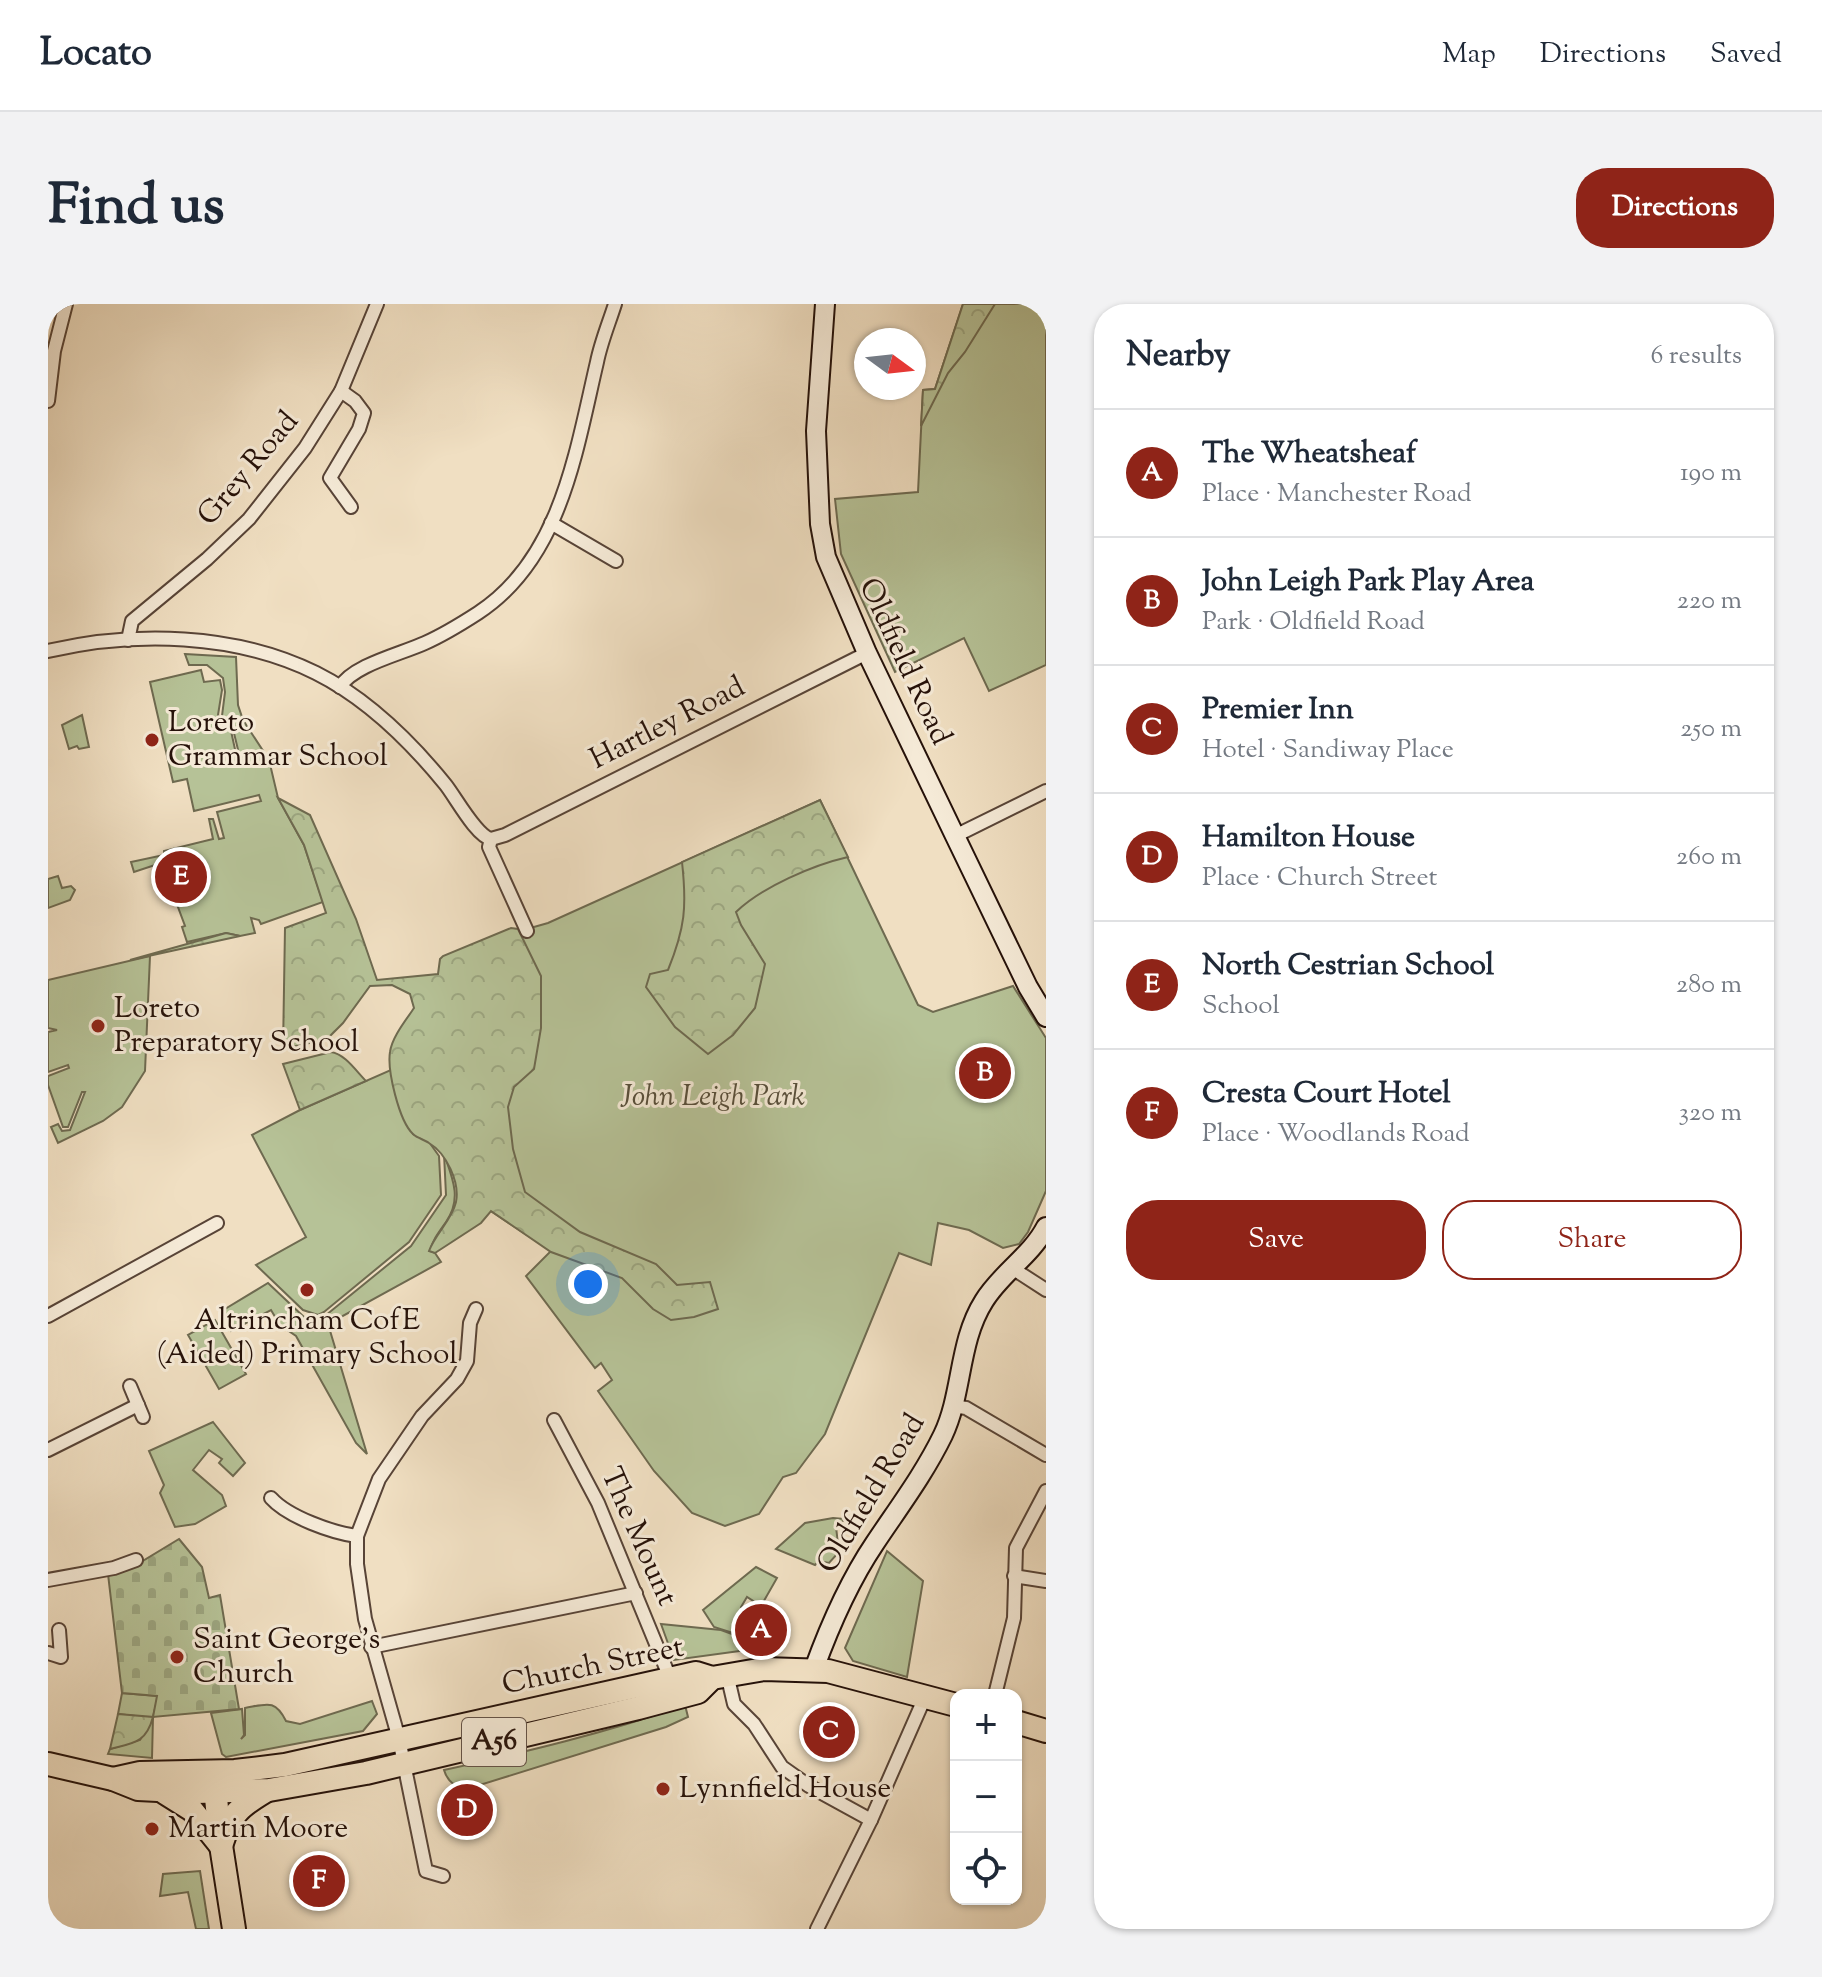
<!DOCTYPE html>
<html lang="en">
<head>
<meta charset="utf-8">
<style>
  body { margin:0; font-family:"Sorts Mill Goudy",serif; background:#f2f2f3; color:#1f2937 }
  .controls { position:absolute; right:24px; bottom:24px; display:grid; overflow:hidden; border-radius:16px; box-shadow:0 2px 6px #0004 }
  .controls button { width:72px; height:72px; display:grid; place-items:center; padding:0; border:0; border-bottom:2px solid #e0e1e3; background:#fff; color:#1f2937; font:40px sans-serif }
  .compass { position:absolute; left:806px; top:24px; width:72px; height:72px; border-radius:50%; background:#fff; box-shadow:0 2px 6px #0004; rotate:105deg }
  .you { position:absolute; left:540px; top:980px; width:28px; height:28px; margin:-20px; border:6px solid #fff; border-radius:50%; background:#1a73e8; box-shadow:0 0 0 12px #1a73e833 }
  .badge { display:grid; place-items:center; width:52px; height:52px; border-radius:50%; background:#8f2418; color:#fff; font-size:26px; font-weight:700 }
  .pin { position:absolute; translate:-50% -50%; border:4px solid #fff; box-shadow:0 2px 8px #0006 }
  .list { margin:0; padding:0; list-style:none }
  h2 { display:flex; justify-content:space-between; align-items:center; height:104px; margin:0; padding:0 32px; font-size:34px }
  h2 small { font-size:26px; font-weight:400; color:#747a83 }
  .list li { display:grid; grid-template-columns:52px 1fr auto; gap:24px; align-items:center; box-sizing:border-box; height:128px; padding:0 32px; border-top:2px solid #e0e1e3 }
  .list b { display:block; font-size:30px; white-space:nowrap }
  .list p { margin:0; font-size:26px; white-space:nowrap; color:#747a83 }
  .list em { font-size:26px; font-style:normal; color:#747a83 }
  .actions { display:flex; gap:16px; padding:24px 32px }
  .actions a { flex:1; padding:18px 0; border:2px solid #8f2418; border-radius:32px; text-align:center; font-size:28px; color:#8f2418 }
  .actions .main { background:#8f2418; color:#fff }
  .icon { flex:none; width:44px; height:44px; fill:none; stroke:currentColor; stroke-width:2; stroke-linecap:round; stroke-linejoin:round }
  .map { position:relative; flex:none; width:998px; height:1625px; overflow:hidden; border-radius:32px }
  header { display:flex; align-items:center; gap:48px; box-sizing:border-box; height:112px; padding:0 40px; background:#fff; border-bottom:2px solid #e0e1e3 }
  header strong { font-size:38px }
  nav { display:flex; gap:44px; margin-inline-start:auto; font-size:28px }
  .intro { display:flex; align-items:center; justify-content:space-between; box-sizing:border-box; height:192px; padding:0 48px }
  h1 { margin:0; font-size:56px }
  .button { padding:20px 36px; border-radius:32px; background:#8f2418; color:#fff; font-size:28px; font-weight:700 }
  main { display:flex; gap:48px; padding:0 48px }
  aside { flex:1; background:#fff; border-radius:32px; box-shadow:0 2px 6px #0004 }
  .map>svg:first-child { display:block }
</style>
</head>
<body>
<header>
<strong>Locato</strong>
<nav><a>Map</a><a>Directions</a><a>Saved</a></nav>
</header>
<div class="intro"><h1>Find us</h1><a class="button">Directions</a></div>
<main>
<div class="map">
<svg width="998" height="1625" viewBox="0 0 998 1625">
  <defs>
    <pattern id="forest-crowns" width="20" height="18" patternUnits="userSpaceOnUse" patternTransform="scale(2)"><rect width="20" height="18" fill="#b6c297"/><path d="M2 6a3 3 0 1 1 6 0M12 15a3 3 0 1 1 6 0" fill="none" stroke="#9ca681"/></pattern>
    <pattern id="cemetery-stones" width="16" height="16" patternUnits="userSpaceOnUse" patternTransform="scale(2)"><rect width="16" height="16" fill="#b6c297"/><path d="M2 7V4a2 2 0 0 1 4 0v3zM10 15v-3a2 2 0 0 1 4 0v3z" fill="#9ca681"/></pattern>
  </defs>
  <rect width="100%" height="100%" fill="#f0dfc2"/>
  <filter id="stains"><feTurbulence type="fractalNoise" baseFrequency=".0025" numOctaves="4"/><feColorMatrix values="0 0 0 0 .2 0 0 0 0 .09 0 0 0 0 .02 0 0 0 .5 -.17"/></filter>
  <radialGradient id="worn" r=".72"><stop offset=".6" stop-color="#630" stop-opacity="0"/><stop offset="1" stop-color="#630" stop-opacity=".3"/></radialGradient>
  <g fill="#b6c297" stroke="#6e6a50" stroke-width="2">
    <path d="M915,0H998V361L941,387L916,334L847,368L793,250L787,195L870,188L875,86L887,85Z"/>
    <path d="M137,350L188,353L190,401L195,416L221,456L230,494L256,541L275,598L213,620L211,616L203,614L207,629L192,632L178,629L139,638L134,623L137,622L118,571L114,570L110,560L86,568L83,558L116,551V547L165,535L161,515H165L171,535L176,534L169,508L213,497L211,491L146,507L139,475L125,478L102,378L153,366L156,378L172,376L174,386L170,411L183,427L190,459L193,458L185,425L174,412L177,388L175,374L159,361H141Z"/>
    <path d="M34,411L41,443L31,445L29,442L21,445L14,421Z"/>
    <path d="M772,496L870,701L885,708L965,682L998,734V887L980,928L971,940L955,944L921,926L890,919L883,961L851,949L777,1130L748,1169L735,1173L711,1210L677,1222L644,1209L606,1167L550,1087L564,1076L553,1059L547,1064L478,972L503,947L417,890L461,630L500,619Z"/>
    <path d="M10,572L14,584L23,582L27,586L22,596L0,604V575Z"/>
    <path d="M102,652L97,767L74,803L55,817L10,839L3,823L10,820L14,827L22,826L37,788H34L20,823H15L0,781V772L21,764L20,761L0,768V728L9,726L0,724V676Z"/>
    <path d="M345,765L365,830L381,838L391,852L393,891L361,938L276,1008L270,1011L255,1006L208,961L258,933L204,831L252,806Z"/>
    <path d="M396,850C405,875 414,895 398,918C391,928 385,935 382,947L387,949L393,958L280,1020L319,1150L308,1139L248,1032L232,1021L223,1006L183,1027L172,1008L220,979L256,1013L272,1016L363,942L398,891Z"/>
    <path d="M167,1016L198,1070L171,1085L140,1031Z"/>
    <path d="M165,1118L197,1159L185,1172L171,1159L174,1155L161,1146L145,1166L174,1191L178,1202L147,1220L127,1223L112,1189L116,1181L101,1147Z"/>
    <path d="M785,1214L797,1215L788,1223L791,1248L781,1259L771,1257L767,1261L728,1245L757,1219Z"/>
    <path d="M839,1247L875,1277L859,1373L805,1357L797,1344Z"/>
    <path d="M708,1263L729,1274L713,1302L699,1293L693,1303L696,1306L690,1315L697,1322L688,1330L666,1323L655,1306Z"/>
    <path d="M613,1320L673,1326L684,1330L699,1346L626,1356Z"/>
    <path d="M74,1389L110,1392L105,1413L104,1454L60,1450L62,1445L92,1436L105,1414L70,1410Z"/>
    <path d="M324,1397L329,1410L315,1427L178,1453L174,1450L163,1409L194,1405L196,1431L193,1435L197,1431V1404C219,1400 227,1395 238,1417L252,1420Z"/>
    <path d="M637,1401L640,1413L618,1423L419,1485C408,1484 399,1477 396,1466C477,1448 558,1429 637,1401Z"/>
    <path d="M152,1567L161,1625H148L140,1588L112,1592L115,1570Z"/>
  </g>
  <g fill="url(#forest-crowns)" stroke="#6e6a50" stroke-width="2">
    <path d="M915,0H947L917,48L900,69L873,122L875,86L887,85Z"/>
    <path d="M230,494L262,511L308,615L329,676L390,670L392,655L395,652L463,624L470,625L493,672V724L486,765L466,783L460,803L465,845L477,888L532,928L608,960L629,981L662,978L670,1005L646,1013L623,1016L605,1005L574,974L503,948L443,907L433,919L387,949L381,947C387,930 404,916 408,898C412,878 398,849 381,839C377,836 369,834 365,830C351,817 339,766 342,748C344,733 358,716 366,704L362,690L344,681L322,682L295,719L279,735L235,745L237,624L278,609L256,541Z"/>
    <path d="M772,496L800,553C765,561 714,583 688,608L693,621L717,660L707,704L685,731L660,750L627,723L598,683L602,670L620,666C637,624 639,603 634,558Z"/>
    <path d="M178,629L192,632L82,656Z"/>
    <path d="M283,748C297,750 308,767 318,777L252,806L235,760Z"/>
    <path d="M70,1410L105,1413C98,1439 86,1439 62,1445Z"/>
  </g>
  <path fill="url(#cemetery-stones)" stroke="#6e6a50" stroke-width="2" d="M131,1235L154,1263L161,1294L172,1291L191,1405L105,1413L109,1392L74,1389L60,1270L83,1264Z"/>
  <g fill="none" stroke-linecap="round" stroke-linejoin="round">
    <g stroke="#584437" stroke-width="16">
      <g id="street">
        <path d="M293,87L307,97L316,109L311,125L282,174L303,203"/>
        <path d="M0,97L6,47L18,0"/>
        <path d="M503,219L568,257"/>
        <path d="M80,336L84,317L159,255L201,215L257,144L293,87L329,0"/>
        <path d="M0,347C87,327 187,329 268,369C318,394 362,437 397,480C407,492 428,532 443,535L457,531L819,349"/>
        <path d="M292,383C305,361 353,350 377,339C395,331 413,320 430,309C513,255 528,147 549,58C553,38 561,19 567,0"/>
        <path d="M907,532L998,487"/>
        <path d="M443,535L441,543L479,627"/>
        <path d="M964,964L998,986"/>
        <path d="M0,1012L169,919"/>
        <path d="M82,1082L95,1113"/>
        <path d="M905,1102L918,1104L998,1151"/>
        <path d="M506,1116L550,1199L622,1374"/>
        <path d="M0,1146L90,1101"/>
        <path d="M223,1194C240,1213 285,1229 309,1232"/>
        <path d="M966,1272L998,1277"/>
        <path d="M0,1276L66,1264L88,1256"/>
        <path d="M323,1343L588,1289"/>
        <path d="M0,1349L13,1353L11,1326"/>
        <path d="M679,1370L686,1400L706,1420L734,1463L761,1482L823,1516"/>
        <path d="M947,1391L966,1314L968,1244L998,1187"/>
        <path d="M395,1572L378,1567L351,1435L317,1315L309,1260V1232L331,1175L374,1112L409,1075L419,1057L422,1019L428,1005"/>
        <path d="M769,1625L823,1516L877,1393"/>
      </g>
    </g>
    <g stroke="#251109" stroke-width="22">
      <g id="secondary">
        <path d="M777,0L768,127L772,220L778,253L819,349L907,532L980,683L998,713"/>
        <path d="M766,1365C782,1321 800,1279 827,1239C851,1203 876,1170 895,1131C915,1089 910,1038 936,997C953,969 983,952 998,923"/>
      </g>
    </g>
    <g stroke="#251109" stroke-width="26">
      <g id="highway">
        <path d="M968,1418L998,1427"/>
        <path d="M0,1460L65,1475L90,1485L149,1488L221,1486L318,1469L590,1404L650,1388L664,1374"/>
        <path d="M166,1473L172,1535L186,1625"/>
        <path d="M65,1475L92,1469L187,1467L237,1461L648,1369L664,1374L716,1365L780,1367L908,1401"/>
        <path d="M117,1489L144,1506L172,1541"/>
        <path d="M174,1539C183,1510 191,1503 216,1488"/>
      </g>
    </g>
    <use href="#street" stroke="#f5ead7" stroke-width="12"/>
    <use href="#secondary" stroke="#f5ead7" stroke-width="18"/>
    <use href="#highway" stroke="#f0dfc2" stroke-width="22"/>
  </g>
  <g fill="#8f2418" stroke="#f5ead7" stroke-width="3">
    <circle cx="104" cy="436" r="8"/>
    <circle cx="50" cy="722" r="8"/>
    <circle cx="259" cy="986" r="8"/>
    <circle cx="129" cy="1353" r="8"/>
    <circle cx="615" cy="1485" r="8"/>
    <circle cx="104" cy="1525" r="8"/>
  </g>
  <g text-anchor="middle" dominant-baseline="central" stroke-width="6" stroke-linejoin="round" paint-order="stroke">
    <rect fill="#f5ead7" stroke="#635247" stroke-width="2" x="414" y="1414" width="64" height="48" rx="6"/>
    <g font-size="28" font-weight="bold" fill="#251109">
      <text x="446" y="1438">A56</text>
    </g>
    <g font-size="30" fill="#251109" stroke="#f5ead7">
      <text transform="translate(201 165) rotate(-50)">Grey Road</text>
      <text transform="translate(856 358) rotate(65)">Oldfield Road</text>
      <text transform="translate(620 420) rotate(-27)">Hartley Road</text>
      <text transform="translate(824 1190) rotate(-59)">Oldfield Road</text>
      <text transform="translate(590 1233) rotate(66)">The Mount</text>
      <text transform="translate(545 1363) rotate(-12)">Church Street</text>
    </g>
    <g font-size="30" fill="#251109" stroke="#f5ead7" text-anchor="start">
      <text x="120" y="419">Loreto<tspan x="120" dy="34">Grammar School</tspan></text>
      <text x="66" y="705">Loreto<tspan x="66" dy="34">Preparatory School</tspan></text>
      <text x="259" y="1017" text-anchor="middle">Altrincham CofE<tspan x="259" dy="34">(Aided) Primary School</tspan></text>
      <text x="145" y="1336">Saint George's<tspan x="145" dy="34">Church</tspan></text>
      <text x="631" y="1485">Lynnfield House</text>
      <text x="120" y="1525">Martin Moore</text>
    </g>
    <g font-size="30" font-style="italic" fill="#584f3b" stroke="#f5ead7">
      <text x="665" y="793">John Leigh Park</text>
    </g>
  </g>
  <rect width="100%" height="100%" filter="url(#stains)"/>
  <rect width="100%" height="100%" fill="url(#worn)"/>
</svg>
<div class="controls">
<button>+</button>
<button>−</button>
<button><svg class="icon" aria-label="locate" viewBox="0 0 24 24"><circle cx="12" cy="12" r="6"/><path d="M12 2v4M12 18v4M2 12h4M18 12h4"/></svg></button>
</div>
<svg class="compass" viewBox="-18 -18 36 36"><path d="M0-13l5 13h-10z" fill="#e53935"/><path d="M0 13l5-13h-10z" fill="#747a83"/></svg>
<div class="you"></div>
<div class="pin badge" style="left:713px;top:1326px">A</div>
<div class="pin badge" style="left:937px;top:769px">B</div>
<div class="pin badge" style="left:781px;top:1428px">C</div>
<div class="pin badge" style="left:419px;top:1506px">D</div>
<div class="pin badge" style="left:133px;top:573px">E</div>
<div class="pin badge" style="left:271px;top:1577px">F</div>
</div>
<aside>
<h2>Nearby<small>6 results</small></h2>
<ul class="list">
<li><span class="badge">A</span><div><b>The Wheatsheaf</b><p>Place · Manchester Road</p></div><em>190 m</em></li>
<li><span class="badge">B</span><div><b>John Leigh Park Play Area</b><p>Park · Oldfield Road</p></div><em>220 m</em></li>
<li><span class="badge">C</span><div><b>Premier Inn</b><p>Hotel · Sandiway Place</p></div><em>250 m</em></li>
<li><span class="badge">D</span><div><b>Hamilton House</b><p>Place · Church Street</p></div><em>260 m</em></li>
<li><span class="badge">E</span><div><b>North Cestrian School</b><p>School</p></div><em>280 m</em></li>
<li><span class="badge">F</span><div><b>Cresta Court Hotel</b><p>Place · Woodlands Road</p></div><em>320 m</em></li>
</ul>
<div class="actions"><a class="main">Save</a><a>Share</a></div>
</aside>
</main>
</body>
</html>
